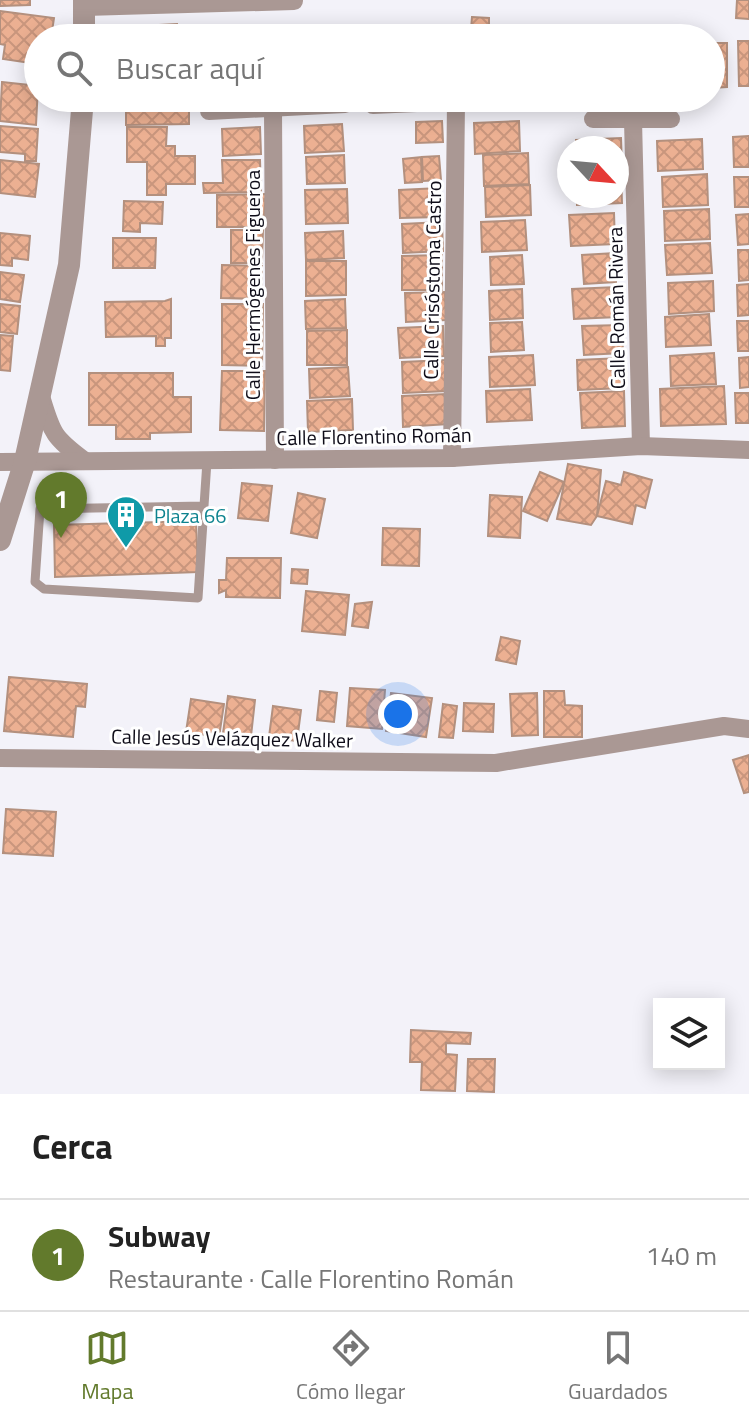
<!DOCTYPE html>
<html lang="es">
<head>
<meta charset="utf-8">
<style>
  body { margin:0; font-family:"Titillium Web",sans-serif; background:#f2f2f2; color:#222 }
  .controls { position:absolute; right:24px; bottom:24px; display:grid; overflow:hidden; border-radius:0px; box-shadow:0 4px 20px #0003 }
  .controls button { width:72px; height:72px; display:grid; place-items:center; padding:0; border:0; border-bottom:2px solid #e0e0e0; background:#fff; color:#222; font:40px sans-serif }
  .compass { position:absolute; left:557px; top:136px; width:72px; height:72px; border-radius:50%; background:#fff; box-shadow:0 4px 20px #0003; rotate:116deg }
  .you { position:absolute; left:398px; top:714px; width:28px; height:28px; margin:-20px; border:6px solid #fff; border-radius:50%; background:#1a73e8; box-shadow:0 0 0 12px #1a73e833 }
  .badge { display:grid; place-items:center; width:52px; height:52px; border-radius:50%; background:#627a2c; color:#fff; font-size:26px; font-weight:700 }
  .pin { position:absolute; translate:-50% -66px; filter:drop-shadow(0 2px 4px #0008) }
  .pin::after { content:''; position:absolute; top:42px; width:28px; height:24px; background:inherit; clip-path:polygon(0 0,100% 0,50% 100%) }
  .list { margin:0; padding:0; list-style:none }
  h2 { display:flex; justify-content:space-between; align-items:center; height:104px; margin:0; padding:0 32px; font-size:34px }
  h2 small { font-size:26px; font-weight:400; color:#767676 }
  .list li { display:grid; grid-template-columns:52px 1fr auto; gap:24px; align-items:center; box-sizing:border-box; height:112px; padding:0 32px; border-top:2px solid #e0e0e0 }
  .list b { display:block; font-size:30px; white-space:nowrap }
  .list p { margin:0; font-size:26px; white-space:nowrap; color:#767676 }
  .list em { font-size:26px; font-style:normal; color:#767676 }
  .icon { flex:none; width:44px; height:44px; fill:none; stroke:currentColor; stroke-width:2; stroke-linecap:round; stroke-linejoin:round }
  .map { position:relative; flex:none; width:749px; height:1094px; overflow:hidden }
  .search { position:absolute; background:#fff; box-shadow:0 4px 20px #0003; left:24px; right:24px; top:24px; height:88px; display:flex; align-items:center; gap:20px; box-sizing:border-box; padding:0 28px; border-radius:44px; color:#767676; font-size:30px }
  .sheet { height:216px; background:#fff }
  nav { display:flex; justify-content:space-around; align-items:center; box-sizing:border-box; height:112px; border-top:2px solid #e0e0e0; background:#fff; font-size:22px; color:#767676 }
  nav a { display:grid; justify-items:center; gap:4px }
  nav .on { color:#627a2c }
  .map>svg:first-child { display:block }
</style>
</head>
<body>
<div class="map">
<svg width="749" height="1094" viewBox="0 0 749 1094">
  <defs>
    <pattern id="building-cross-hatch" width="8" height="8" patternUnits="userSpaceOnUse" patternTransform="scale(2)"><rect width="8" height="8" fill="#ecb092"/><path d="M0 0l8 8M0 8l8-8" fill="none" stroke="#c9967d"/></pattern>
  </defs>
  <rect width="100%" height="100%" fill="#f3f2f9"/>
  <g fill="url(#building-cross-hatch)" stroke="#b3907e" stroke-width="2">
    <path d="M0,0H30V5L0,6Z"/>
    <path d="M737,0H749V19L736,18Z"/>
    <path d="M0,11L54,18L51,38H38V64L3,59L5,45L0,44Z"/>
    <path d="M472,17L489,18V30L503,31L502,38H460V29H471Z"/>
    <path d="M177,24L178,38H121V27Z"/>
    <rect x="503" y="31" width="31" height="7"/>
    <rect x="320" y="32" width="34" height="6"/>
    <rect x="396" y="32" width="12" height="6"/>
    <path d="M280,33L319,34V38H280Z"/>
    <rect x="207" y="36" width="34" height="2"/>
    <path d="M738,41H749V86H739Z"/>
    <path d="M711,43H727V87L711,88Z"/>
    <path d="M2,82L38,86L36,125L0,121Z"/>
    <path d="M126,98H189V124L126,125Z"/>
    <path d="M442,121L443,142L416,143V122Z"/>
    <path d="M519,121L520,151L475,154L474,123Z"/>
    <path d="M342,124L344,151L305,153L304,126Z"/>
    <path d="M0,126L38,129L36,161H25V154L0,152Z"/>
    <path d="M127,127H167L166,146H175V156H195V184H166V195H147V162H127Z"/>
    <path d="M260,127L261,154L223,156L222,129Z"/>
    <path d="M749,136V167H734L733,137Z"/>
    <path d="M621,138L622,169H617V148H576V140Z"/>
    <path d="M702,139L703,169L658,171L657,141Z"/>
    <path d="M528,153L529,184L484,186L483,155Z"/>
    <path d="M344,155L345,183L307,184L306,157Z"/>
    <path d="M439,156L441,180L423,181L422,157Z"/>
    <path d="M421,157L422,182L405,183L403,159Z"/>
    <path d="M0,160L39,164L35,197L0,193Z"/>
    <path d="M222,160H260L261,192L204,193L203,183H223Z"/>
    <path d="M617,173H621L622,203L577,205V196H617Z"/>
    <path d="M707,174L708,205L663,207L662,177Z"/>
    <path d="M734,177H749V207H735Z"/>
    <path d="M530,185L531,215L486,217L485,187Z"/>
    <path d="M439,188L440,217L400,218L399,190Z"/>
    <path d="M347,189L348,223L306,224L305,190Z"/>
    <path d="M266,194L263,227H217V195Z"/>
    <path d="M124,201L163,202L162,224L140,223V232L123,231Z"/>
    <path d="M709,209L710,239L665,241L664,211Z"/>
    <path d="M614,213L615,244L571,246L569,215Z"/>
    <path d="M749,214V244L738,245L736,215Z"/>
    <path d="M525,220L527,250L482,252L481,222Z"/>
    <path d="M442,222L443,251L403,253L402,224Z"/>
    <path d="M231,230H263L262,263H231Z"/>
    <path d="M343,231L344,258L306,260L305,233Z"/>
    <path d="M0,233L30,236L28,260L12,258V266L0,265Z"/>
    <path d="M113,238H156L155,268H113Z"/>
    <path d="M710,243L712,273L667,275L665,245Z"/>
    <path d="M738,250H749V280L739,281Z"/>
    <path d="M615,253L616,282L584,284L582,255Z"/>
    <path d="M442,255V290H402V256Z"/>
    <path d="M522,255L524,284L491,285L490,257Z"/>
    <path d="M306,261H346V295L306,296Z"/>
    <path d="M222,265L262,266L261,299L221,298Z"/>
    <path d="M0,272L24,275L20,302L0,299Z"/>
    <path d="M713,281L714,311L669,314L668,283Z"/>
    <path d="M749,284V315L738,316L737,285Z"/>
    <path d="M617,287L618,317L574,319L572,289Z"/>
    <path d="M522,289L523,318L490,320L489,291Z"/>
    <path d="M445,292L446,320L406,322L405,293Z"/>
    <path d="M171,299V338H165V346H156V336L106,337L105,302L165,301Z"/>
    <path d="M345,299L346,328L306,329L305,301Z"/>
    <path d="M0,304L20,306L17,334L0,332Z"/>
    <path d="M222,304H263L262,366L222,365Z"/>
    <path d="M709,314L711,345L666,347L665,317Z"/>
    <path d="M737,321H749V351H738Z"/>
    <path d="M522,322L524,350L491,352L490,323Z"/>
    <path d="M622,325L623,353L584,355L582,326Z"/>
    <path d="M443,326L444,356L400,358L398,328Z"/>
    <path d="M347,330V365H307V331Z"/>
    <path d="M0,335L13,336L10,371L0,370Z"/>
    <path d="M714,353L716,384L671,386L670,356Z"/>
    <path d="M533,355L535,385L490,387L489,357Z"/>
    <path d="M749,357V387L740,388L739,358Z"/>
    <path d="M622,358L623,388L578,390L577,360Z"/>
    <path d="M446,360L447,391L403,393L402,362Z"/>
    <path d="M348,367L350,396L310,398L309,369Z"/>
    <path d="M222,371H265L264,431L220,430Z"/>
    <path d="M89,373H173V397H191V432L150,433V439H116V425H89Z"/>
    <path d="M724,386L726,424L661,426L660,389Z"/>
    <path d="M530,389L532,420L487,422L486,391Z"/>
    <path d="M624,391L625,426L582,428L580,393Z"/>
    <path d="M735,393H749V423H736Z"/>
    <path d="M446,394L448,424L403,427L402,396Z"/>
    <path d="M352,399L353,430L308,432L307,401Z"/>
    <path d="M568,464L601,470L597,516L591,525L557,519Z"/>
    <path d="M540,472L564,482L547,521L523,511Z"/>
    <path d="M624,472L652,480L645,508L636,505L632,524L597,516L606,481L621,485Z"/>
    <path d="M242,483L272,486L268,521L238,518Z"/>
    <path d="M298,493L325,499L317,538L291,533Z"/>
    <path d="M490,495L522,497L520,538L488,536Z"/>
    <path d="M196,521L198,572L55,577L54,525Z"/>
    <path d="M383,528L420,529L419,566L382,565Z"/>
    <path d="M227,558H281L280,598L226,597V590L219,593V580H226Z"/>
    <path d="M292,569L308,570L307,584L291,583Z"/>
    <path d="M306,591L349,595L345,635L302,631Z"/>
    <path d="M372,602L368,628L352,626L355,604Z"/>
    <path d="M501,637L520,641L516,664L496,660Z"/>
    <path d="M9,677L87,684L85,707L76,706L73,737L4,731Z"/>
    <path d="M350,688L385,690L382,729L347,726Z"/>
    <path d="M320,691L337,693L334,722L317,720Z"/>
    <path d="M544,691H564L565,705L582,706V737H544Z"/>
    <path d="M391,693L432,698L426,737L386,731Z"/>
    <path d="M537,693L538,735L512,736L510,694Z"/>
    <path d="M228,696L255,700L250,745L222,741Z"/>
    <path d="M191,699L224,704L219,737L186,732Z"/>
    <path d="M464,703L494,704L493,732L463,731Z"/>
    <path d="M443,704L457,706L453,738L439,737Z"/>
    <path d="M273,706L301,710L297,741L269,737Z"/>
    <path d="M749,755V792L744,793L733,760Z"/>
    <path d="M6,809L56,812L53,856L3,853Z"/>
    <path d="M411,1030L471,1033L470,1044L446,1043V1054L457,1055L455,1091L421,1090L422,1062H410Z"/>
    <path d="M468,1059H495L494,1092L467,1091Z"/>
  </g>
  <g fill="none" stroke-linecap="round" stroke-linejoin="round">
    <path stroke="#aa9894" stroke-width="9" d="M204,506L198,598L44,589L35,582L40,509L204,506L207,461"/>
    <g stroke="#aa9894" stroke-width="18">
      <path d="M85,7L294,1"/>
      <path d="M373,105L529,98"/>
      <path d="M273,109L275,460"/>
      <path d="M209,111L345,104"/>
      <path d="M593,119H671"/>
      <path d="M633,120L641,446"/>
      <path d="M40,393C52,432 51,436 85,461"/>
      <path d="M452,458L456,102"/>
      <path d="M0,462L452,458L641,446L749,450"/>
      <path d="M0,758L496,763L724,726L749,729"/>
    </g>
    <g stroke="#aa9894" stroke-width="22">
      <path d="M84,0V38"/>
      <path d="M0,540L25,461L69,265L83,98"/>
    </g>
  </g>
  <defs>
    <g id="building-pin" transform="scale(2)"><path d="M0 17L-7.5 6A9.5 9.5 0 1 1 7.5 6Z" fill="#0f9aa8" stroke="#fff"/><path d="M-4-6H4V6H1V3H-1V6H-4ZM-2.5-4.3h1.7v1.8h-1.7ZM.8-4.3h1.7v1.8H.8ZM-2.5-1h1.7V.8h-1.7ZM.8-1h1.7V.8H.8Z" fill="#fff"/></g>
  </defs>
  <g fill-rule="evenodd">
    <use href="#building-pin" x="126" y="515"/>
  </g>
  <g text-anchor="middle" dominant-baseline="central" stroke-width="6" stroke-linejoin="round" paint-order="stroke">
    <g font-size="20" fill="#0e0c18" stroke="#fff">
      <text transform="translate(432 280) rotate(-89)">Calle Crisóstoma Castro</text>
      <text transform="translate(252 285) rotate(-90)">Calle Hermógenes Figueroa</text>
      <text transform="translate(616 308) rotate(-91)">Calle Román Rivera</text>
      <text transform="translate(374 436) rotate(-1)">Calle Florentino Román</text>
      <text transform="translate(232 738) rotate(1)">Calle Jesús Velázquez Walker</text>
    </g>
    <g font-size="20" fill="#0d838f" stroke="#fff" text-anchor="start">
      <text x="154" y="515">Plaza 66</text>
    </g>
  </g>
</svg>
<div class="controls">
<button><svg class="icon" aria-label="layers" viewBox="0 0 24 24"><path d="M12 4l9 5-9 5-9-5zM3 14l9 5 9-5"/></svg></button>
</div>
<svg class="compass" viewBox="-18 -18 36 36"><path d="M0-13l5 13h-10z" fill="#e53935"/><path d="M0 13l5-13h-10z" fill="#767676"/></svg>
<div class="you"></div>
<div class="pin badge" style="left:61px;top:538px">1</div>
<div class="search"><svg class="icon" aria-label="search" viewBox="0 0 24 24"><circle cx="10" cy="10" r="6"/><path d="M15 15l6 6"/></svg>Buscar aquí</div>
</div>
<section class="sheet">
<h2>Cerca<small></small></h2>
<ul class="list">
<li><span class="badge">1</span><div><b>Subway</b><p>Restaurante · Calle Florentino Román</p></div><em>140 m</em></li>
</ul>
</section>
<nav>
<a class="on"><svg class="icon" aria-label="map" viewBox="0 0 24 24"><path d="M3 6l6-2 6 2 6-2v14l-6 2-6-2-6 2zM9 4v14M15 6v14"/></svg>Mapa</a>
<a><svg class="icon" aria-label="directions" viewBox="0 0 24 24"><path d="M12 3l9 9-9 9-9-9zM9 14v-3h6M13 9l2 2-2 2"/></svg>Cómo llegar</a>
<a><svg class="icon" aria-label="saved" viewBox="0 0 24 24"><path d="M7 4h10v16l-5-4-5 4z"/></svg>Guardados</a>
</nav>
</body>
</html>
